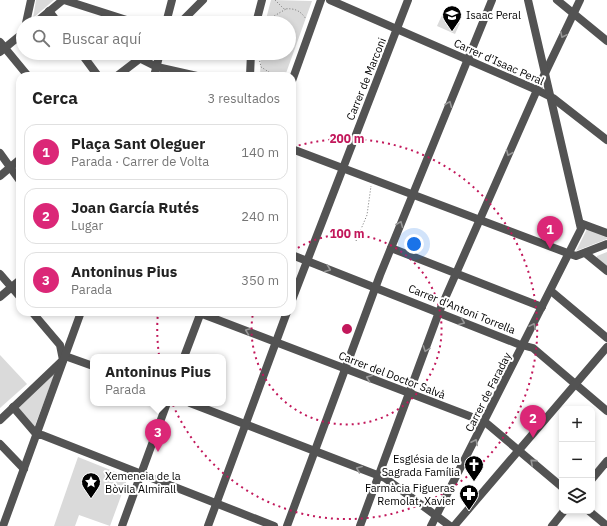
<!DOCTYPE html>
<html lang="es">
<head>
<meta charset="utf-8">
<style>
  body { margin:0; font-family:"IBM Plex Sans",sans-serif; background:#f2f2f2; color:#222 }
  .controls { position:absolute; right:12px; bottom:12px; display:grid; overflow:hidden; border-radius:8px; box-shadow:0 2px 6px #0003 }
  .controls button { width:36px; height:36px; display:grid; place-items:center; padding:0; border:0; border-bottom:1px solid #e0e0e0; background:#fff; color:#222; font:20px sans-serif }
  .you { position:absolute; left:414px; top:244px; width:14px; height:14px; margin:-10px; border:3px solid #fff; border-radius:50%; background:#1a73e8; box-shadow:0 0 0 6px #1a73e833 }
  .badge { display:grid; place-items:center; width:26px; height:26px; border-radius:50%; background:#db2777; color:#fff; font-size:13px; font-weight:700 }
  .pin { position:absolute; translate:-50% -33px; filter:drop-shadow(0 1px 2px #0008) }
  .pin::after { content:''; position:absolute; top:21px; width:14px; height:12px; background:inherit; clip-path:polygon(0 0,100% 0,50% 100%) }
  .popup { position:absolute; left:90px; top:354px; width:136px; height:52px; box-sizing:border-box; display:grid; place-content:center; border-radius:8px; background:#fff; filter:drop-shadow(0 1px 3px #0005); font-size:13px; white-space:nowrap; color:#767676 }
  .popup b { font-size:15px; color:#222 }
  .popup::after { content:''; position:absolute; left:50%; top:100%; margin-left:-8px; border:8px solid transparent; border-top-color:#fff }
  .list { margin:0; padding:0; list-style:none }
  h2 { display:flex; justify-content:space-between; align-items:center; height:52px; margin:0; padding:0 16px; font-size:17px }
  h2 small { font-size:13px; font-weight:400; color:#767676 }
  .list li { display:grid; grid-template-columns:26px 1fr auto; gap:12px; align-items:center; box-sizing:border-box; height:56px; margin:0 8px 8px; padding:0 8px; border:1px solid #e0e0e0; border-radius:12px }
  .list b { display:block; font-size:15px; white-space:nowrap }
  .list p { margin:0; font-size:13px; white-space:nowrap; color:#767676 }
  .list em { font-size:13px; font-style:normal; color:#767676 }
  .icon { flex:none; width:22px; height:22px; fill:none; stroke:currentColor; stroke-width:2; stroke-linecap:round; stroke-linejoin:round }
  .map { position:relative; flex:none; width:607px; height:526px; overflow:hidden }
  .search { position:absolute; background:#fff; box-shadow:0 2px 6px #0003; left:16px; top:16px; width:280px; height:44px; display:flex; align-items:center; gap:10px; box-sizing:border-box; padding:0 14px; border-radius:22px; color:#767676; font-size:15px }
  .panel { position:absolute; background:#fff; box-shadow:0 2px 6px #0003; left:16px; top:72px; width:280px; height:244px; border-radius:12px }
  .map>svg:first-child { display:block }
</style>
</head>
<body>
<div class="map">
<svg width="607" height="526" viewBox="0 0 607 526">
  <rect width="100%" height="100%" fill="#fff"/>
  <g fill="#dadada">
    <path d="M36,0H54L33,18Z"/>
    <path d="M271,0L312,1L285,76H260L261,53H289V23H265Z"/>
    <path d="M442,15L460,23L455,34L437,26Z"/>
    <path d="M587,229L607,236V239L576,251Z"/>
    <path d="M607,252V268L596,259L597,256Z"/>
    <path d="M0,355L27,384L0,408Z"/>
    <path d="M57,368L34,428L18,407Z"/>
    <path d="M78,457L128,477L110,526L79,515L75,526H54Z"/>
  </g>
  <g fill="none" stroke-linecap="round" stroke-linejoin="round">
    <g stroke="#757575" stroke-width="1" stroke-dasharray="1 2" stroke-linecap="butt">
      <path d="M275,0L284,9C294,8 300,10 306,19"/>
      <path d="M264,22L286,9"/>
      <path d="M259,58L261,67L272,74L269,76"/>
      <path d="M356,241L367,215L371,186"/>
    </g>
    <g stroke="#535353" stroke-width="8">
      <path d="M64,0L136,23"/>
      <path d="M330,0L537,90L553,98L607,140"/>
      <path d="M557,0L607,41"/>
      <path d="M49,11L58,23"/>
      <path d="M26,23L31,0"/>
      <path d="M35,23L63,0"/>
      <path d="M166,23L172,0"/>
      <path d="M180,23L203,0"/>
      <path d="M256,23L262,0"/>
      <path d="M0,42L28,76"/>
      <path d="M0,52L23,33"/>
      <path d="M81,53L98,76"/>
      <path d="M139,58L157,67L197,76"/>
      <path d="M117,76L147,53"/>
      <path d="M154,76L160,53"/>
      <path d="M250,76L251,53"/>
      <path d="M292,81L321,0"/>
      <path d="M292,149L570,254L576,256L607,244"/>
      <path d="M0,153L20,181"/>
      <path d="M0,176L20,159"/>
      <path d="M580,223L607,233"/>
      <path d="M391,248L542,307"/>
      <path d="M585,253L607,271"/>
      <path d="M292,255L518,344L533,348L607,411"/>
      <path d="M0,274L20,297"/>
      <path d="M551,291L607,338"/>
      <path d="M0,297L20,280"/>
      <path d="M292,300L408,0"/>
      <path d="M32,312L60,345L63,360"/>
      <path d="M197,312L485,422L562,487"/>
      <path d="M65,356L93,366"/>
      <path d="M184,357L201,312"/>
      <path d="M190,403L385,478L450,526"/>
      <path d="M13,407L37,435H42L274,526"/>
      <path d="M0,420L61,362"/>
      <path d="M0,444L24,469"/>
      <path d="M592,479L607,461"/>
      <path d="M589,511L607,526"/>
      <path d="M3,526L81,312"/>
      <path d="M122,526L167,403"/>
      <path d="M208,526L287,312"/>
      <path d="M287,526L380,275L492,0"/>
      <path d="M360,526L439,312L537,90L580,0"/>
      <path d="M431,526L581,229L528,0"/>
      <path d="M454,526L607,347"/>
      <path d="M552,526L564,511"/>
    </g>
  </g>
  <defs><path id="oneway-chevron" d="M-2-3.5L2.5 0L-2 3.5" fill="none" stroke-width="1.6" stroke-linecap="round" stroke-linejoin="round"/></defs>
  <g stroke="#989898">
    <use href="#oneway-chevron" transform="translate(563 35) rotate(116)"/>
    <use href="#oneway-chevron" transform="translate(449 104) rotate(-68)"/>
    <use href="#oneway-chevron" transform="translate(509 153) rotate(113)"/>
    <use href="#oneway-chevron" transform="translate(400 224) rotate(-68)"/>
    <use href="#oneway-chevron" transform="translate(328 269) rotate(21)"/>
    <use href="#oneway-chevron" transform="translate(462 322) rotate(22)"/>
    <use href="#oneway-chevron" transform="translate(533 326) rotate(-64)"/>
    <use href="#oneway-chevron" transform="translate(248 331) rotate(-159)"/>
    <use href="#oneway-chevron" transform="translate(426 349) rotate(110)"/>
    <use href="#oneway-chevron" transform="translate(369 378) rotate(-159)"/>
    <use href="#oneway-chevron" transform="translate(475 442) rotate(-63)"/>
    <use href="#oneway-chevron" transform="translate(533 462) rotate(-139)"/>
    <use href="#oneway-chevron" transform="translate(359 469) rotate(-158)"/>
  </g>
  <g fill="none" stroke="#c2185b" stroke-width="2" stroke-dasharray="2 4">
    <path d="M293 251A95 95 0 1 1 253 313"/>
    <path d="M293 147A190 190 0 1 1 158 312"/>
  </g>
  <defs>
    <g id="school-pin" transform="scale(1)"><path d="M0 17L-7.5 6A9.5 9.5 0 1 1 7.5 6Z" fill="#000" stroke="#fff"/><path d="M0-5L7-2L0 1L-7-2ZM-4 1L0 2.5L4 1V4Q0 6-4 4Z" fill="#fff"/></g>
    <g id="church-pin" transform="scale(1)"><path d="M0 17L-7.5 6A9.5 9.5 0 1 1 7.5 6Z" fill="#000" stroke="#fff"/><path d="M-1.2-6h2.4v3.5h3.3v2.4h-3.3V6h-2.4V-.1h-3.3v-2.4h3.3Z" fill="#fff"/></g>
    <g id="sight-pin" transform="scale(1)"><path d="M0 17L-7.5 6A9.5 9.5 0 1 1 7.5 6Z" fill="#000" stroke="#fff"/><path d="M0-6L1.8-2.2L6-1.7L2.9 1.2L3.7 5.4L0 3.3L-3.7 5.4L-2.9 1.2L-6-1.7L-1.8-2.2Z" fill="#fff"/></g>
    <g id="pharmacy-pin" transform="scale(1)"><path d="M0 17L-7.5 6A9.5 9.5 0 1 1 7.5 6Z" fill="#000" stroke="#fff"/><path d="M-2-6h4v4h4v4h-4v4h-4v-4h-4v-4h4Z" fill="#fff"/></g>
  </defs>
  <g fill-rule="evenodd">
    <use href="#school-pin" x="452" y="15"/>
    <use href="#church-pin" x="474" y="465"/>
    <use href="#sight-pin" x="91" y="482"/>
    <use href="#pharmacy-pin" x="469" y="494"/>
  </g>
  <g text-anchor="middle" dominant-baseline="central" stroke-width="4" stroke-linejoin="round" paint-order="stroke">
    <g font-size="11" fill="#000" stroke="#fff" text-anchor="start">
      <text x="466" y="15">Isaac Peral</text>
      <text x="460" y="459" text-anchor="end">Església de la<tspan x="460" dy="13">Sagrada Família</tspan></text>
      <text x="105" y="476">Xemeneia de la<tspan x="105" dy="13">Bòvila Almirall</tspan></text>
      <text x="455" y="488" text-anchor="end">Farmàcia Figueras<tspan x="455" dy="13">Remolat, Xavier</tspan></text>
    </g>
    <g font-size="11" fill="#000" stroke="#fff">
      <text transform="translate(499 62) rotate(24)">Carrer d'Isaac Peral</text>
      <text transform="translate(366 79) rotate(-68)">Carrer de Marconi</text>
      <text transform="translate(462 309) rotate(22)">Carrer d'Antoni Torrella</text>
      <text transform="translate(392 375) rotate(21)">Carrer del Doctor Salvà</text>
      <text transform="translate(488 392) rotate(-63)">Carrer de Faraday</text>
    </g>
  </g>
  <circle cx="347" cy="329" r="6" fill="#c2185b" stroke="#fff" stroke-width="2"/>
  <g font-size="12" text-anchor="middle" font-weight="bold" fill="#c2185b" stroke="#fff" stroke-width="4" stroke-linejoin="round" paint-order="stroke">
    <text x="347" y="143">200 m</text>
    <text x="347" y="238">100 m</text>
  </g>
</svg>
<div class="controls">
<button>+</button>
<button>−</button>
<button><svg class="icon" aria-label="layers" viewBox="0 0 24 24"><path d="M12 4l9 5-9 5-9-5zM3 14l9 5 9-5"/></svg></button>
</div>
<div class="you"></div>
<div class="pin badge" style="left:550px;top:249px">1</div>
<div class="pin badge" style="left:533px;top:438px">2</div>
<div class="pin badge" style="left:158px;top:452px">3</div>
<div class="popup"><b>Antoninus Pius</b>Parada</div>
<div class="search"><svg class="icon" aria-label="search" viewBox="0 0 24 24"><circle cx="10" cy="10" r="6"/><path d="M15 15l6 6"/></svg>Buscar aquí</div>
<section class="panel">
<h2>Cerca<small>3 resultados</small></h2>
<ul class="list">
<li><span class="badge">1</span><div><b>Plaça Sant Oleguer</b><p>Parada · Carrer de Volta</p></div><em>140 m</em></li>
<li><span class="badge">2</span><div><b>Joan García Rutés</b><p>Lugar</p></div><em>240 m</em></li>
<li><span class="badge">3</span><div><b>Antoninus Pius</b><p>Parada</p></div><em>350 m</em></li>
</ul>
</section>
</div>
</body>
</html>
